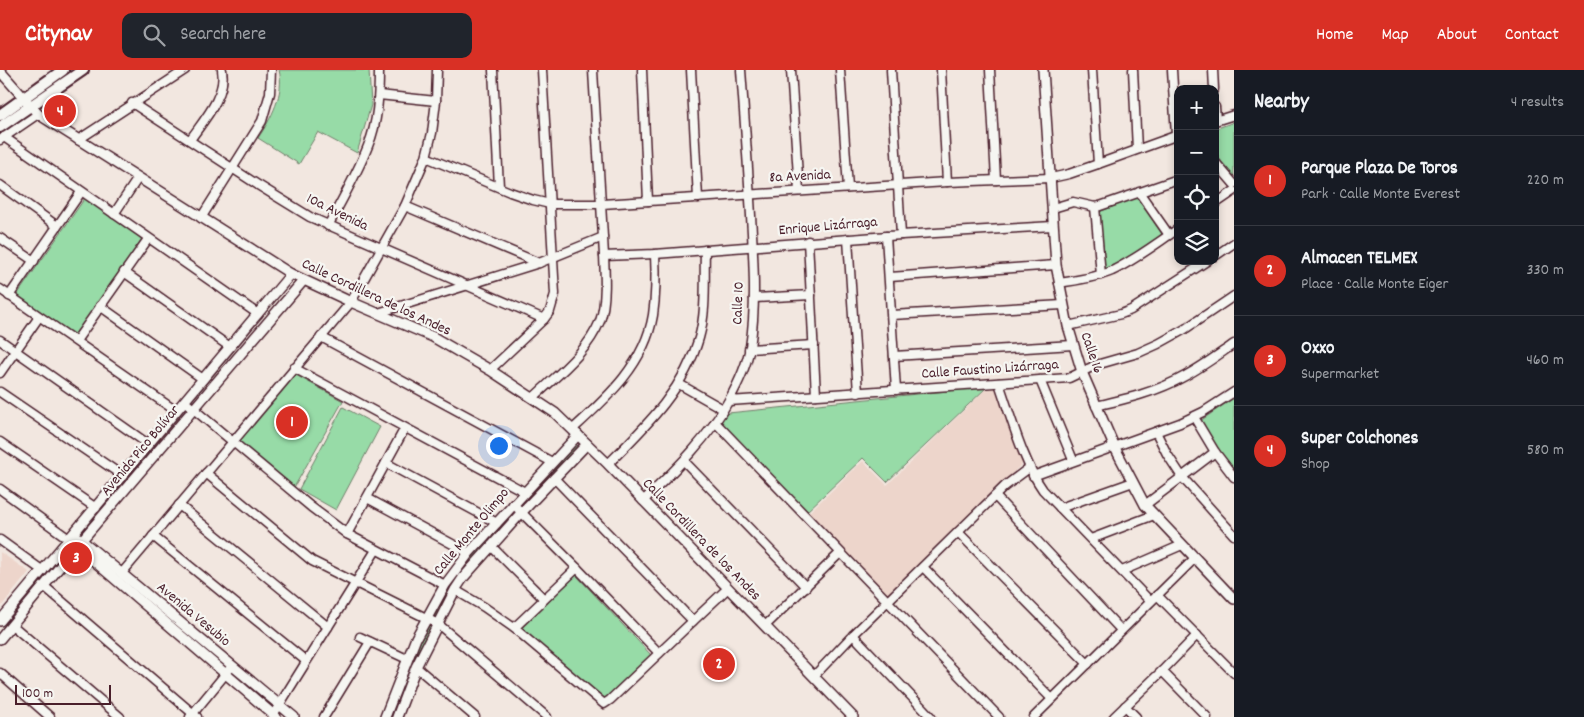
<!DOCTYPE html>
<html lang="en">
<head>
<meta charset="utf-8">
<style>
  body { margin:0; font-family:Dekko,sans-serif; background:#20242c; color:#f1f3f6 }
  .controls { position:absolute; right:15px; top:15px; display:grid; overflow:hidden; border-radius:10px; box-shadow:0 2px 8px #0003 }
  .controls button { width:45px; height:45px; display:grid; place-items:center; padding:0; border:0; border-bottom:1px solid #363941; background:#171b24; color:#f1f3f6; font:25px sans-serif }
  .scale { position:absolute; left:15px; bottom:12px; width:96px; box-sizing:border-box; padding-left:5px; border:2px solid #4a1f2b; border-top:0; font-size:14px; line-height:18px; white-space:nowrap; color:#4a1f2b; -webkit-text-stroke:4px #f6f6f2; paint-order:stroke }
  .you { position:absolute; left:498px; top:375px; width:18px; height:18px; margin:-12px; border:4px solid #fff; border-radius:50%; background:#1a73e8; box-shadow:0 0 0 8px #1a73e833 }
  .badge { display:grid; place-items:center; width:32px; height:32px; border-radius:50%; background:#d93025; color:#fff; font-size:16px; font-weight:700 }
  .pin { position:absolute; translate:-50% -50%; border:2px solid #fff; box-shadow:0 1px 5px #0006 }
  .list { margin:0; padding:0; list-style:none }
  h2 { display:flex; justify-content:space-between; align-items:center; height:65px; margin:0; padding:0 20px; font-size:21px }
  h2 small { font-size:16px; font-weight:400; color:#9ea1a6 }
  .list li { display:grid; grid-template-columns:32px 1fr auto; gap:15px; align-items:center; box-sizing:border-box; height:90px; padding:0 20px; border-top:1px solid #363941 }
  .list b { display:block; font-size:19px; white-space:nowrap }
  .list p { margin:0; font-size:16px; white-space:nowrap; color:#9ea1a6 }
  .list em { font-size:16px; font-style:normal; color:#9ea1a6 }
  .icon { flex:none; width:28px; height:28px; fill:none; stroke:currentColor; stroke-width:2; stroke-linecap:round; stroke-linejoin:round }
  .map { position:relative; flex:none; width:1234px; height:647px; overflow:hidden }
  header { display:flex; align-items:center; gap:30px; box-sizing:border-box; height:70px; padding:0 25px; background:#d93025; color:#fff }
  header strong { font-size:24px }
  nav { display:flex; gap:28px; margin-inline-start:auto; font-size:18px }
  .search { width:350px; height:45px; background:#20242c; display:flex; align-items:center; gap:12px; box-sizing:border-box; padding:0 18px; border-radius:10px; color:#9ea1a6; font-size:19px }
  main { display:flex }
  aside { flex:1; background:#171b24 }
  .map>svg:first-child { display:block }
</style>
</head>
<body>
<header>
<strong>Citynav</strong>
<div class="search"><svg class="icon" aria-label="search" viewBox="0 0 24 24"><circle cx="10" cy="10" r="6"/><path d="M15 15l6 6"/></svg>Search here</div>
<nav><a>Home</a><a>Map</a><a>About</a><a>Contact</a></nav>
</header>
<main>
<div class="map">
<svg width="1234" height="647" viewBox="0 0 1234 647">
  <rect width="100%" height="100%" fill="#f2e7e0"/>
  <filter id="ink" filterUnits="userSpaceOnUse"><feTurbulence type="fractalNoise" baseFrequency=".02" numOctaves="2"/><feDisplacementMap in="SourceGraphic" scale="10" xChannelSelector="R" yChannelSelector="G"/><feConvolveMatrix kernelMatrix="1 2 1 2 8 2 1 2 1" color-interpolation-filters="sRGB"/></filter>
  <g filter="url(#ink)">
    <g fill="#edd5cb">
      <path d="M988,317L997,319L1025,391L887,525L806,445L863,391L887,415Z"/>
      <path d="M0,482L29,502L0,538Z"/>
    </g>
    <g fill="#97dba7" stroke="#707d69">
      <path d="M279,0H369L371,35L357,83L318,62L299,94L258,68C271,49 285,23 279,0Z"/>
      <path d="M1234,52V106C1216,86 1215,86 1215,59Z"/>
      <path d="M1137,127L1162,164C1149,174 1119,198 1104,200L1099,142Z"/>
      <path d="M85,128L142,169L76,267L17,225Z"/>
      <path d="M294,304L343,331L292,421L235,372Z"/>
      <path d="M987,317L887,412L863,388L805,443L719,353L728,343Z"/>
      <path d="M1234,328V401L1217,381L1200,351Z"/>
      <path d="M343,337L380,357L336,440L299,419Z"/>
      <path d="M575,373L578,377L522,439L518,436Z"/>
      <path d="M513,443L516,445L461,506L394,647H389L408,595L457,503Z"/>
      <path d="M576,505L651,585L605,632L519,561Z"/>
    </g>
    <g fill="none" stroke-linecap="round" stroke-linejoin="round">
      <g stroke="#4a1f2b" stroke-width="11">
        <g id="minor">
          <path d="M493,0L499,117"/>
          <path d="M642,0L648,131"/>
          <path d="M691,0L698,128"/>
          <path d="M791,0L799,121"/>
          <path d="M840,0L848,118"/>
          <path d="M891,0L901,165"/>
          <path d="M941,0L947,112"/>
          <path d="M990,0L996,110"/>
          <path d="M1092,0L1098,94"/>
          <path d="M1133,0L1137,79"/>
          <path d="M1172,0L1176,65"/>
          <path d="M1213,0L1214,19"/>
          <path d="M379,25L436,31"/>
          <path d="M132,33L258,115L310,147L544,249"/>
          <path d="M1215,37L1216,50"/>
          <path d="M1215,51L1234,45"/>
          <path d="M4,67L258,244"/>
          <path d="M0,70L38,44"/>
          <path d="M78,70L185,0"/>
          <path d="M190,70C203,51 227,25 222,0"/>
          <path d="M426,87L510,122L533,130L550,134H602L947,112L1051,108L1069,104L1098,94L1178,65"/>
          <path d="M1215,92L1234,114"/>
          <path d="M0,115L57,156"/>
          <path d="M1139,122L1169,165"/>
          <path d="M1215,134L1234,121"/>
          <path d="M405,136L539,193"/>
          <path d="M1095,137L1101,205"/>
          <path d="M1053,138L1073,132L1095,137L1100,136L1178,109"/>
          <path d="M114,144L138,108"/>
          <path d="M201,148L262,51L270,23L271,0"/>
          <path d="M328,156C342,130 357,104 368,76C378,52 379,26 379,0"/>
          <path d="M886,166L896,320"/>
          <path d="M0,168L34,191"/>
          <path d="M848,169L858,323"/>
          <path d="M808,171L816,325"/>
          <path d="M604,186L655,184L901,165L1053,156"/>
          <path d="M1215,186L1234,173"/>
          <path d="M124,202L230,277"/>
          <path d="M890,207L1056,195"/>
          <path d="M1059,213C1077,210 1095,208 1112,201C1135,190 1157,173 1178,159"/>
          <path d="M0,219L176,341"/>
          <path d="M9,226L81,122"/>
          <path d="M754,228L811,225"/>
          <path d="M100,236L203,309"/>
          <path d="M378,243L539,193L603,167"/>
          <path d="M892,245L1063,235"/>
          <path d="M1068,256L1121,244L1131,240L1207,191"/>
          <path d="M321,267L552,392"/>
          <path d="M0,270L148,374"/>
          <path d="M76,271L148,169"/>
          <path d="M749,279L814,275"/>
          <path d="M894,286L1073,275"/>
          <path d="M294,298L525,422"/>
          <path d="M490,300L544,249L550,241L555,224L542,0"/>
          <path d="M0,303L39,247"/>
          <path d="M1040,310L1073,390"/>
          <path d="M999,313C1011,347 1023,392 1043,420L1150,531"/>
          <path d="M679,314L723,339"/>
          <path d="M0,322L123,406"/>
          <path d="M533,328C557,305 587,283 600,251C608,229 604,191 603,167C600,112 596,56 593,0"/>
          <path d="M184,331L311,437L347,464L445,515"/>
          <path d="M729,331L1069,308L1096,295L1138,283L1158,274L1185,259L1234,226"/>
          <path d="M1096,336C1126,329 1157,322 1185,306C1202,297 1218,285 1234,274"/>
          <path d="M1194,347L1215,382L1234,407"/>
          <path d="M715,352L999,647"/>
          <path d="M573,359C607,328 645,294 653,245C656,225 656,204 655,184"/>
          <path d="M1156,362L1167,384L1182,407L1234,465"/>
          <path d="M0,372L96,438"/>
          <path d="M684,391L806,517"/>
          <path d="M386,393L497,453"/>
          <path d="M608,394C645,357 684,320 699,268C707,240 704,209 705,180"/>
          <path d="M206,403L312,491L438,554L547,647"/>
          <path d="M1033,406L1180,353L1203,342L1234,322"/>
          <path d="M554,408L693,551"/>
          <path d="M0,419L69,469"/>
          <path d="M995,426L1121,560"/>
          <path d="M367,428L469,483"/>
          <path d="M643,431C675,400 708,369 729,330C738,314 747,294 750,277C756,239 754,201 752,163C749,109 745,54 741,0"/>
          <path d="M513,434L577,498L659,583"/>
          <path d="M179,435L328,557"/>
          <path d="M1145,435L1215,382"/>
          <path d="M1060,438L1133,412"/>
          <path d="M958,462L1088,594"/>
          <path d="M347,464L405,358"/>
          <path d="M153,466L306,591"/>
          <path d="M1091,469L1154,445"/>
          <path d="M0,470L43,501"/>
          <path d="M491,476L544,529"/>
          <path d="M923,497L1052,629"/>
          <path d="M1122,501L1182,475"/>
          <path d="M122,503L351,232L405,136L426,87L432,63L436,31L437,0"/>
          <path d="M44,516L197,647"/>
          <path d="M455,520L484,537L514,558L604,634L610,630L693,551L728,518"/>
          <path d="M1157,525L1234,603"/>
          <path d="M12,555L120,647"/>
          <path d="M765,556L840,483"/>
          <path d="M514,558L577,498"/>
          <path d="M853,565L931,647"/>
          <path d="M360,567L407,589"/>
          <path d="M416,597L475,647"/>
          <path d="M1162,601L1207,647"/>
          <path d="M0,603L50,647"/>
          <path d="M814,606L853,565L1005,416L1029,398"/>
          <path d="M1125,636L1136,647"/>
          <path d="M273,645L376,480"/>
          <path d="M190,647L232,596"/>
          <path d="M324,647L370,572"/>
          <path d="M1034,647L1195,488"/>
          <path d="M1114,647L1162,601L1197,565"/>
        </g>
      </g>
      <g stroke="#4a1f2b" stroke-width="12">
        <g id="tertiary">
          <path d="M1043,0L1056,195L1068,256L1082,302L1114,376L1145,435L1234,529"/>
          <path d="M0,1L38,44L291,204L351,232L433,267L490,300L555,343L608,394L853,647"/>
          <path d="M79,468L294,647"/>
          <path d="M73,473L276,647"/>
          <path d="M0,551L291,204"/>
          <path d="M0,569L82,470L303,211"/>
          <path d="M385,647L416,568L445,515L469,483L578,365"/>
          <path d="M397,647L416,597L455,520L463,508L522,442L587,374"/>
        </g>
      </g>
      <g stroke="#4a1f2b" stroke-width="14">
        <g id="secondary">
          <path d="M0,45L63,0"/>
          <path d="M0,57L83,0"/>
        </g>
      </g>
      <use href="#minor" stroke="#f6f6f2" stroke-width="8"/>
      <use href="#tertiary" stroke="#f6f6f2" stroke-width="9"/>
      <use href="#secondary" stroke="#f6f6f2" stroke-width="10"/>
    </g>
  </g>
  <g text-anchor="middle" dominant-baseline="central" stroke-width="4.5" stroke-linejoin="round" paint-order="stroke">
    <g font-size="15" fill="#4a1f2b" stroke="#f6f6f2">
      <text transform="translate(800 107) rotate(-3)">8a Avenida</text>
      <text transform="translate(337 143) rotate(26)">10a Avenida</text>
      <text transform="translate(828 157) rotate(-5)">Enrique Lizárraga</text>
      <text transform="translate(376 228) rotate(25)">Calle Cordillera de los Andes</text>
      <text transform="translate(739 233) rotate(-88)">Calle 10</text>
      <text transform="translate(1091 283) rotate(71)">Calle 16</text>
      <text transform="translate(990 300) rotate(-4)">Calle Faustino Lizárraga</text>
      <text transform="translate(141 381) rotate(-50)">Avenida Pico Bolívar</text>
      <text transform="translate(472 462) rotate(-50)">Calle Monte Olimpo</text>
      <text transform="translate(701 470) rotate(46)">Calle Cordillera de los Andes</text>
      <text transform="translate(193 545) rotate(40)">Avenida Vesubio</text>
    </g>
  </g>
</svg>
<div class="controls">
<button>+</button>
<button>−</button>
<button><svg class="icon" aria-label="locate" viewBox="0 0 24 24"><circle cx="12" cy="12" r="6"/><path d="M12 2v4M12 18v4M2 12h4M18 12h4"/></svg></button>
<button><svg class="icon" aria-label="layers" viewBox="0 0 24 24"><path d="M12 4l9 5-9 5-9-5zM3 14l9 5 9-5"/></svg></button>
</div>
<div class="scale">100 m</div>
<div class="you"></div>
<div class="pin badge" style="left:292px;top:352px">1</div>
<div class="pin badge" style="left:719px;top:594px">2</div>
<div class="pin badge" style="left:76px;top:488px">3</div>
<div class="pin badge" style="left:60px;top:41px">4</div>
</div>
<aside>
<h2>Nearby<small>4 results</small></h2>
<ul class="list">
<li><span class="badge">1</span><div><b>Parque Plaza De Toros</b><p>Park · Calle Monte Everest</p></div><em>220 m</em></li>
<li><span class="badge">2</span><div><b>Almacen TELMEX</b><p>Place · Calle Monte Eiger</p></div><em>330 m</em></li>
<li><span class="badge">3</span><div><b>Oxxo</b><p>Supermarket</p></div><em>460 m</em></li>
<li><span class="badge">4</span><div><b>Super Colchones</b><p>Shop</p></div><em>580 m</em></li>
</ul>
</aside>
</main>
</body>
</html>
